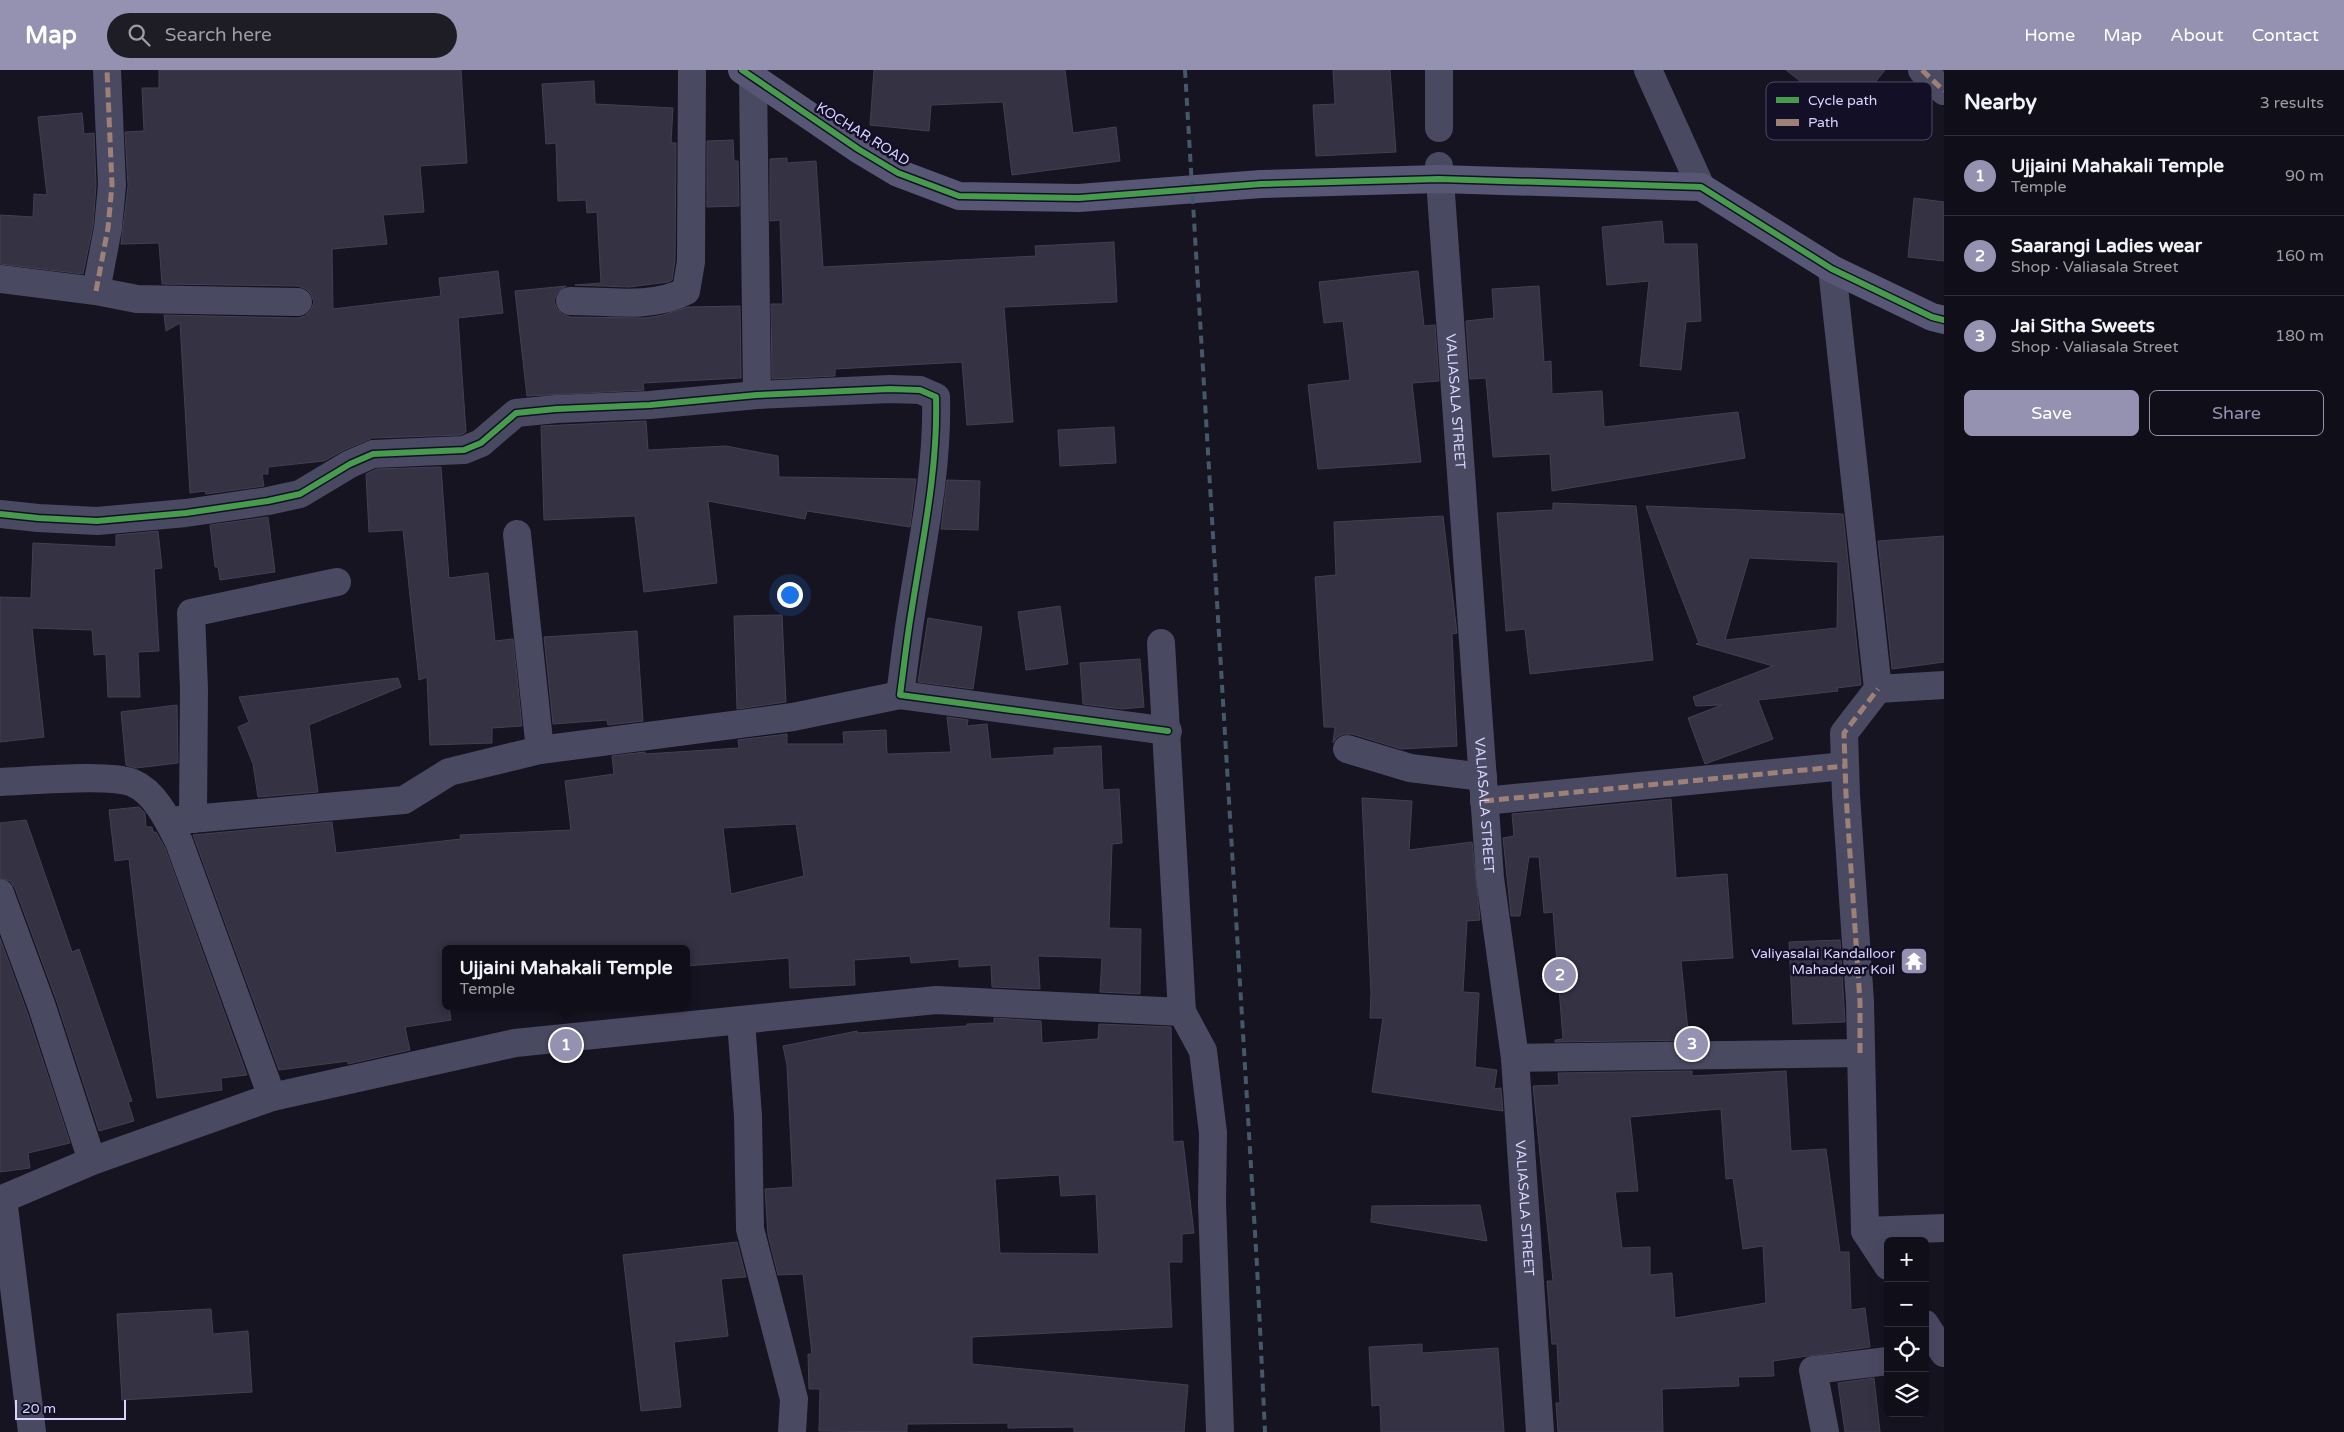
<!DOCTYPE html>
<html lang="en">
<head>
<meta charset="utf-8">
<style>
  body { margin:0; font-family:"Varela Round",sans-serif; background:#1e1d26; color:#f1f3f6 }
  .controls { position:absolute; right:15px; bottom:15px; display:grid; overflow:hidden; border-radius:8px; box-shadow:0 5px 20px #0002 }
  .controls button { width:45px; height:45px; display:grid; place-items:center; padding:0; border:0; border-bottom:1px solid #302f38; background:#100f19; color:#f1f3f6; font:25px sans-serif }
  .scale { position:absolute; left:15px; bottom:12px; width:111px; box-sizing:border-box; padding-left:5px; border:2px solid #d9d4ff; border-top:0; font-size:14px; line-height:18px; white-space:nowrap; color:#d9d4ff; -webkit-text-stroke:4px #130f26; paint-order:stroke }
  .you { position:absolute; left:789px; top:524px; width:18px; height:18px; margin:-12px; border:4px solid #fff; border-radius:50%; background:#1a73e8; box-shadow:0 0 0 8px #1a73e833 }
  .badge { display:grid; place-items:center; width:32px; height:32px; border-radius:50%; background:#9591b1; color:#fff; font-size:16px; font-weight:700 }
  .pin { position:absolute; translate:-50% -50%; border:2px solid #fff; box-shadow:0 1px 5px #0006 }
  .popup { position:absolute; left:442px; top:875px; width:248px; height:65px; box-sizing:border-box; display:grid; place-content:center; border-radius:8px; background:#100f19; filter:drop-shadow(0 1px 4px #0005); font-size:16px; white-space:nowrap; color:#9c9ca2 }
  .popup b { font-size:19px; color:#f1f3f6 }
  .popup::after { content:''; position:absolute; left:50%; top:100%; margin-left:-10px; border:10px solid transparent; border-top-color:#100f19 }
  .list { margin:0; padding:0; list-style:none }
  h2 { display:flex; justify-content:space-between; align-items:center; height:65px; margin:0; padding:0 20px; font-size:21px }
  h2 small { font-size:16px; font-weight:400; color:#9c9ca2 }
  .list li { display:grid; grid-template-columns:32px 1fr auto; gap:15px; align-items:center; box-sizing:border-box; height:80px; padding:0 20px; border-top:1px solid #302f38 }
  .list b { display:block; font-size:19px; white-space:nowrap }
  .list p { margin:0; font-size:16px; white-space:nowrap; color:#9c9ca2 }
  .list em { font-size:16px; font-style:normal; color:#9c9ca2 }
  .actions { display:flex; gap:10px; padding:15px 20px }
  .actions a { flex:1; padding:11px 0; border:1px solid #9591b1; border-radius:8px; text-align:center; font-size:18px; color:#9591b1 }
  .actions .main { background:#9591b1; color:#fff }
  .icon { flex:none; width:28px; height:28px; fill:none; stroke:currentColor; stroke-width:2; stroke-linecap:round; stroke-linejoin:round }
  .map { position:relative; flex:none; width:1944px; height:1362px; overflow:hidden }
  header { display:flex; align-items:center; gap:30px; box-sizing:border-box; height:70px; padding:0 25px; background:#9591b1; color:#fff }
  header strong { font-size:24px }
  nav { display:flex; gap:28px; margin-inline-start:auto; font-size:18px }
  .search { width:350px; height:45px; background:#1e1d26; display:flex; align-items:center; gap:12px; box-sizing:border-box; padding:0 18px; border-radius:28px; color:#9c9ca2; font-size:19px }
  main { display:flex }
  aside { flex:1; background:#100f19 }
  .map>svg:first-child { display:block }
</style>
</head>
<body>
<header>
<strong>Map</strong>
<div class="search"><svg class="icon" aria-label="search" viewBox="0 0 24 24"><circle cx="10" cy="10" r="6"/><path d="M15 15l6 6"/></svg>Search here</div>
<nav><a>Home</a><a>Map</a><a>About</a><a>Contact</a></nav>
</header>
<main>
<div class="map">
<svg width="1944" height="1362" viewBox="0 0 1944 1362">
  <rect width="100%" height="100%" fill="#161421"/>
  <g fill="#343243" stroke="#433f54" fill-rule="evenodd">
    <path d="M159,0H461L467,93L420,96L424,142L383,145L387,174L332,179L333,239L441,226L439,208L498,201L503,243L458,248L466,362L461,365L372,368L344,380L324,391L268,397V404H262L264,416L206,424L205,421L190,423L180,253L166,261L164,245L298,248L305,246L311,240L314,232L311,224L306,219L298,216L162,214L159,173L121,174L128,116L125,62L144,61L142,18H159Z"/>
    <path d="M874,0H1065L1073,63L1116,57L1120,91L1012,105L1003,32L931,35L929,61L870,55Z"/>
    <path d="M1333,0H1390L1396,82L1316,86L1313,35L1335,34Z"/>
    <path d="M1786,0H1885L1847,48Z"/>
    <path d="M594,11L595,34L673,38L671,73H676L675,191L672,210L668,212L629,217L575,215L601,213L597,142L587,143L586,130L558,131L556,73L546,74L542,14Z"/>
    <path d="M82,43L84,64L94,63L96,115L93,156L83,204L0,194V145L33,147L34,124L47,125L38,47Z"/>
    <path d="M733,70L734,91H738L739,136L707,137V71Z"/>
    <path d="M787,88V93L816,91L823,197L1036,186L1035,176L1114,172L1117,232L1004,237L1013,352L967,355L962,292L835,299V306L772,309L771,234H783L780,150L770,151V89Z"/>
    <path d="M1914,128L1944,132V191L1908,187Z"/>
    <path d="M1662,151L1664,174H1697L1701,251L1686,252L1681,300L1640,296L1649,211L1607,215L1602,157Z"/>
    <path d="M1418,201L1424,256L1435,255L1439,311L1412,313L1421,392L1318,399L1308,315L1350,310L1343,251L1324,253L1319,212Z"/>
    <path d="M566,216L557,223L554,231L557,239L562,244L570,247L645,248L663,245L688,237L740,236L741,308L643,313L644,320L527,326L515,221Z"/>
    <path d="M1539,216L1544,292L1551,291L1552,324L1602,321L1604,357L1738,342L1745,388L1552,421L1550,384L1493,387L1486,308L1470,309L1466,251L1494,248L1492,219Z"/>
    <path d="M646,351L648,380L726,376L778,386L779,407L916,409L910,457L807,441L805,449L708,431L717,513L644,522L635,446L544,450L541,356Z"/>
    <path d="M1114,357L1116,393L1060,396L1058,360Z"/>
    <path d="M441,397L449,508L488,503L495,571L513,569L522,656L492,658V673L430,675L427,607L419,610L403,460L369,462L366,404L377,399Z"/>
    <path d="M947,410L980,411L978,460L941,459Z"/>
    <path d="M1553,433L1636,436L1653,590L1530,604L1525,559L1506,561L1497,443L1553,440Z"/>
    <path d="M1646,436L1843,444L1861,615L1837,618L1838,621L1758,630L1773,669L1705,694L1688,648L1722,635L1696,636L1693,627L1773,596L1696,574L1699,573ZM1749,488L1838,492L1837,558L1725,570Z"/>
    <path d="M1443,446L1457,563L1452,564L1457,676L1401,679L1352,664H1344L1337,667L1333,673L1335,657H1324L1315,507L1336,505L1334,452Z"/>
    <path d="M268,447L275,502L220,510L218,497H215L210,455Z"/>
    <path d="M158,461L162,498L154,499L159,581L138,582L140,627H108L106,584L94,585L92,560L32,558L44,667L0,672V527L31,528L33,473L116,477V465Z"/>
    <path d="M1944,466V592L1892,599L1878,471Z"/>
    <path d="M1060,536L1068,594L1026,600L1018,542Z"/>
    <path d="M782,545L786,632L737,639L734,546Z"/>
    <path d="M928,548L982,557L973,619L918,612Z"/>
    <path d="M637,561L643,651L608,655L607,650L553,654L544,567Z"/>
    <path d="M1140,589L1144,637L1122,639L1083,634L1080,593Z"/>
    <path d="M398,608L401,617L309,655L318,722L258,727L253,694L238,657L249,652L239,627Z"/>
    <path d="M177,635L178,693L136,698L126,695L121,642Z"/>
    <path d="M947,647L968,650L967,656L987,654L991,689L1054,685V678L1101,676L1103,720L1119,719L1122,773L1112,774L1109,858L1141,859L1140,924L1100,922L1102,888L1038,886L1040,919L992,917L991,895L959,897V889L911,893L910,886L854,890L855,915L790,918L789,888L686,896V879H441L446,917V936H449L451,950L405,957L410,980L348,994V991L279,1000L193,765L332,752L336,783L461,769L460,765L571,760L565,711L614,704L612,686L645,682V684L739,678L738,670L787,664V674H844L843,662L886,660L887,684L951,682ZM796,754L804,806L731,824L723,758Z"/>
    <path d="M1362,728L1412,731L1409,780L1472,772L1480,850L1467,851L1463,922L1479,923L1475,997L1497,1000L1494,1019L1501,1018L1503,1041L1372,1022L1383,948H1370L1371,923Z"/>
    <path d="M1671,729L1676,808L1727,804L1733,888L1681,891L1689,970L1555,972V970L1563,969L1553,842L1544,843L1539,787H1529L1520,846H1511L1503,768L1514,766L1512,744Z"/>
    <path d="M139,737L145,743L146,757H152L153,762H156L165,778L247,1005L221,1008L222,1020L157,1028L129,789L115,791L109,740Z"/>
    <path d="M26,750L72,882L79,879L132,1031L128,1032L134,1051L99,1061L57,932L15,818L10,811L0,808V753Z"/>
    <path d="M0,868L27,942L70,1073L28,1083L30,1098L0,1102Z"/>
    <path d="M1840,870L1845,952L1793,954L1789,872Z"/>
    <path d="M994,948L1041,951L1042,973L1098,969L1099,954L1171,957L1173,1072L1183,1071L1194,1163L1182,1164V1192H1169L1172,1257L972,1267V1294L1188,1315L1184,1362H1074V1357L1008,1358V1353L907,1354V1362L819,1361L820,1319H809L808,1284H812L803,1204L778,1205L768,1165L765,1119L793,1117L787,995L783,976L857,961V963L967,956V954L994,953ZM1059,1105L1061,1126L1096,1124L1099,1184L1000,1183L995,1109Z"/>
    <path d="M1692,1001V1006L1786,1001L1791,1081L1826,1079L1840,1182H1849L1851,1240L1865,1238L1870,1277L1773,1291L1774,1306L1738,1307L1739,1316L1662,1319L1663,1362H1558L1556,1333H1560L1557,1274H1552L1547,1211H1553L1533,1016L1559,1015L1558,1003ZM1721,1039L1726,1109L1733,1108L1743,1179L1763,1176L1766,1233L1675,1248L1672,1203L1650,1205V1177L1622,1178L1615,1122L1638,1121L1630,1047Z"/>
    <path d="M1480,1135L1487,1171L1371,1152L1372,1136Z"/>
    <path d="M737,1172L746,1207L721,1209L728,1266L674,1272L681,1337L641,1341L623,1185Z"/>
    <path d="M211,1239L213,1264L248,1261L252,1322L122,1330L117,1244Z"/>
    <path d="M1422,1274V1283L1498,1278L1504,1362H1381L1380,1335L1372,1336L1369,1277Z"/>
    <path d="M1874,1308L1880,1362H1845L1838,1313Z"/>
  </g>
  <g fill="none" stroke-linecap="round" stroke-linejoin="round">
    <g stroke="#4a4962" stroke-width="28">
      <path d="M1648,0L1701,117"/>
      <path d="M1922,0L1944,21"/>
      <path d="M753,7L757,325"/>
      <path d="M1439,58V0"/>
      <path id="s1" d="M1439,96L1490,808L1515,988L1540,1362"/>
      <path d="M1832,199L1878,619L1844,663L1846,725L1860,932L1865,1161L1888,1196"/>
      <path d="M0,209L96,221L137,229L298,232"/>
      <path d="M96,221L108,158L112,115L107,0"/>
      <path d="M570,231C607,231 653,239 686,221L691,192L692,0"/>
      <path d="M0,444L38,448L97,451L186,443L268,431L300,424L350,394L373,384L464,380L481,373L516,343L556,339L650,335L757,325L890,319L920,320L936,327C938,398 923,468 912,538C907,567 904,596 900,625L1168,661"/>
      <path d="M517,464L540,680"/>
      <path d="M1161,573L1182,942L1203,981L1213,1063L1212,1133L1220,1362"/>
      <path d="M1878,619L1944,615"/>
      <path d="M1347,679L1410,698L1483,707"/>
      <path d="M0,712C28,711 111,703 133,713C155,722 169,752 179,772L272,1027"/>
      <path d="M1484,731L1845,696"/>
      <path d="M193,749L194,619L191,543L337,512"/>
      <path d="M169,751L404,730L449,702L540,680L793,647L900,625"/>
      <path d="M0,823L42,937L92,1091"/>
      <path d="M741,951L748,1046L750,1159L794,1329L792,1362"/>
      <path d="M1515,988L1860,983"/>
      <path d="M3,1129L32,1362"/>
      <path d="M0,1130L92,1091L272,1027L515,973L936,930L1182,942"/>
      <path d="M1865,1161L1944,1158"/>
      <path d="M1925,1254L1944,1283"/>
      <path d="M1825,1362L1813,1300L1888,1291"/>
    </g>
    <path stroke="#575674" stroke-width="28" d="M742,0L858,79L898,103L959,126L1079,128L1261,114L1439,109L1701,117L1832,199L1932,247L1944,250"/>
    <path stroke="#43596b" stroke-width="4" stroke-dasharray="8 6" stroke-linecap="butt" d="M1185,0L1257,1196L1265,1362"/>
    <g stroke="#9e8076" stroke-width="5" stroke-dasharray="10 5" stroke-linecap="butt">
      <path d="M1922,0L1944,21"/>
      <path d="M96,221L108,158L112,115L107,0"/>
      <path d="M1484,731L1845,696"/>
      <path d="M1860,983V932L1846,725L1844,663L1878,619"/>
    </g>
    <g stroke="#130f26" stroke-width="9">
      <g id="cycleway">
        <path d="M742,0L858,79L898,103L959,126L1079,128L1261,114L1439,109L1701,117L1832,199L1932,247L1944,250"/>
        <path d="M0,444L38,448L97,451L186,443L268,431L300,424L350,394L373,384L464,380L481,373L516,343L556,339L650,335L757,325L890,319L920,320L936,327C938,398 923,468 912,538C907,567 904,596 900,625L1168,661"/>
      </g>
    </g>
    <use href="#cycleway" stroke="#469c4c" stroke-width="6"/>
  </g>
  <defs>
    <g id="temple-square" transform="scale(1.4375)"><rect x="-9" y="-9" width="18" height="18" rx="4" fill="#9591b1" stroke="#130f26"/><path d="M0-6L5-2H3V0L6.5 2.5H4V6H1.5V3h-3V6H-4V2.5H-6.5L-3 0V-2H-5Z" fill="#fff"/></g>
  </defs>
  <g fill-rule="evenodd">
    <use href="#temple-square" x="1914" y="891"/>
  </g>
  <g text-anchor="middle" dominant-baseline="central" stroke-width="5" stroke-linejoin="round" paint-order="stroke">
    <g font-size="14" fill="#d9d4ff" stroke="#130f26">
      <text transform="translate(863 64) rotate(32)">KOCHAR ROAD</text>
      <text stroke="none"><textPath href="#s1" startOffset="236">VALIASALA STREET</textPath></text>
      <text stroke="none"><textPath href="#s1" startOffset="641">VALIASALA STREET</textPath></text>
      <text stroke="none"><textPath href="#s1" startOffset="1046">VALIASALA STREET</textPath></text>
    </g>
    <g font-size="14" fill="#d9d4ff" stroke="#130f26" text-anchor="end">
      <text x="1895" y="883">Valiyasalai Kandalloor<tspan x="1895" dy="16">Mahadevar Koil</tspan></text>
    </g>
  </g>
  <rect x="1766" y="12" width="166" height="58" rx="8" fill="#130f26" stroke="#4e4a67" stroke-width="1"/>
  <rect x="1776" y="27" width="23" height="6" fill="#469c4c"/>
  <rect x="1776" y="49" width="23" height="7" fill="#9e8076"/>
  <g font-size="14" fill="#d9d4ff">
    <text x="1808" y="35">Cycle path</text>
    <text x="1808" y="57">Path</text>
  </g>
</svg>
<div class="controls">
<button>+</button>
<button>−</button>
<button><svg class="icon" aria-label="locate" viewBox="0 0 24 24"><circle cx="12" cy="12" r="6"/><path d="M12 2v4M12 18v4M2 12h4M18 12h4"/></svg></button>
<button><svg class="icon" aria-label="layers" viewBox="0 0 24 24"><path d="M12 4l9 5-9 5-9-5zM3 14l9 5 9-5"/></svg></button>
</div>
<div class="scale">20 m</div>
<div class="you"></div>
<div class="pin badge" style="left:566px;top:975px">1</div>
<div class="popup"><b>Ujjaini Mahakali Temple</b>Temple</div>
<div class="pin badge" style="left:1560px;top:905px">2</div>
<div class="pin badge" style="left:1692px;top:974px">3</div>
</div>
<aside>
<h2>Nearby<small>3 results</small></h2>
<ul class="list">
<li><span class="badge">1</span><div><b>Ujjaini Mahakali Temple</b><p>Temple</p></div><em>90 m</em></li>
<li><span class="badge">2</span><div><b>Saarangi Ladies wear</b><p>Shop · Valiasala Street</p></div><em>160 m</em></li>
<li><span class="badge">3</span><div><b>Jai Sitha Sweets</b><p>Shop · Valiasala Street</p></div><em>180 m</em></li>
</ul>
<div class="actions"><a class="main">Save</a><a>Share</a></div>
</aside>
</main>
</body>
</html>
